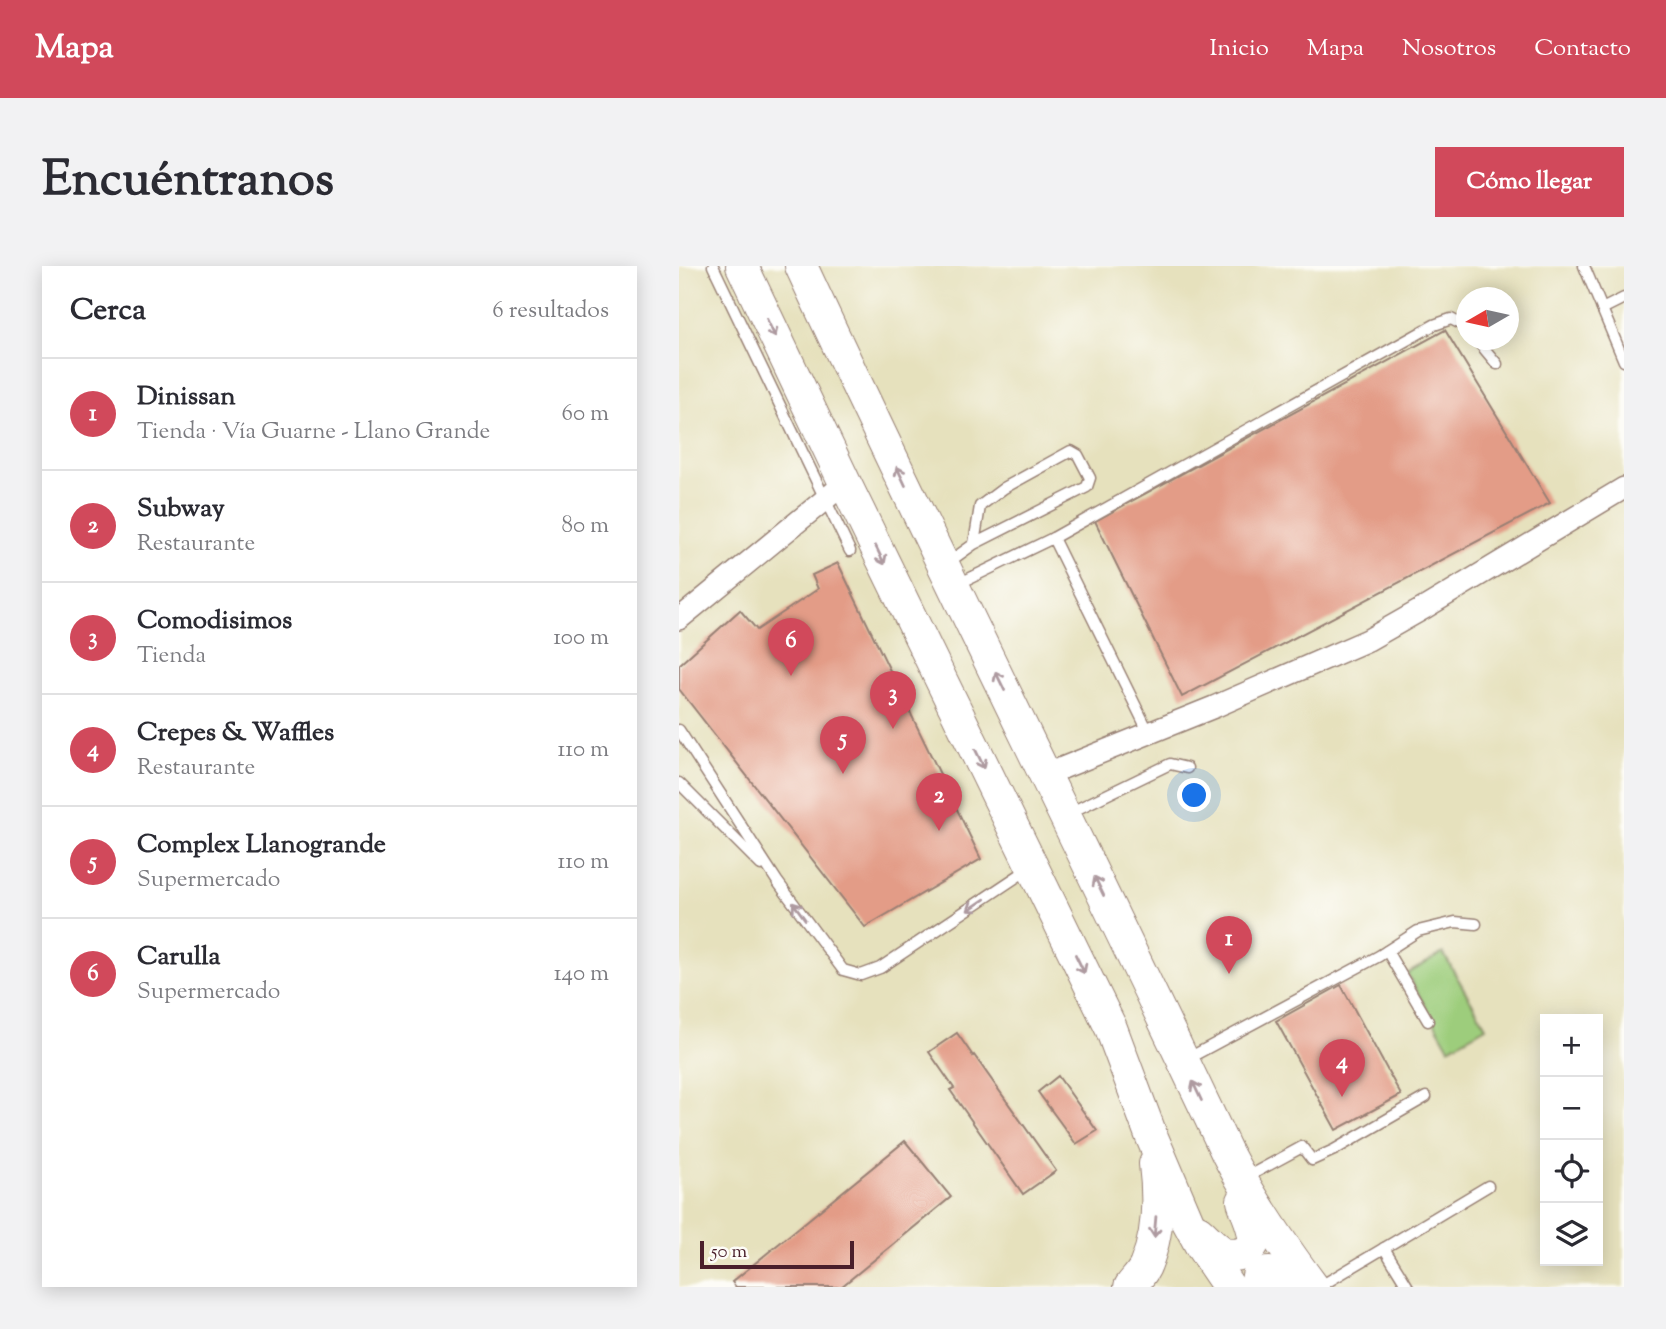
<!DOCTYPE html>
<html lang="es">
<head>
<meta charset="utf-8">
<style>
  body { margin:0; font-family:"Sorts Mill Goudy",serif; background:#f2f2f3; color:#2b2b33 }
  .controls { position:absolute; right:21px; bottom:21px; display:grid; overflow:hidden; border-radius:0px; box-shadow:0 4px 18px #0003 }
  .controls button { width:63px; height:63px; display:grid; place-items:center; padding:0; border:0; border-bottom:2px solid #e1e1e2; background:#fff; color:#2b2b33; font:35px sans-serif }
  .compass { position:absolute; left:777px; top:21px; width:63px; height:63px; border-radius:50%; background:#fff; box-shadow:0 4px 18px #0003; rotate:261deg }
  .scale { position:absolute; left:21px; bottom:18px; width:154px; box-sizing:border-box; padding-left:7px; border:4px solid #4a1f2b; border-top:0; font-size:19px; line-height:24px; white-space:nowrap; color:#4a1f2b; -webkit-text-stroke:5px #fdfcf7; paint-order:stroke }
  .you { position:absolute; left:516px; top:530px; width:24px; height:24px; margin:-18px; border:5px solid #fff; border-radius:50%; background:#1a73e8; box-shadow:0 0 0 10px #1a73e833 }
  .badge { display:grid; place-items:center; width:46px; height:46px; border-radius:50%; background:#d1495b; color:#fff; font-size:23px; font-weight:700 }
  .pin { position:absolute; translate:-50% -58px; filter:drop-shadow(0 2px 4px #0008) }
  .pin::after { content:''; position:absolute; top:37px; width:24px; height:21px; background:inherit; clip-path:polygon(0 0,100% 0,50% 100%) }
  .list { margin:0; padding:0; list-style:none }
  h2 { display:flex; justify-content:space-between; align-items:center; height:91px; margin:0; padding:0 28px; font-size:30px }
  h2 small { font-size:23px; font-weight:400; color:#7c7c81 }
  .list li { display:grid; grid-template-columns:46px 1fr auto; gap:21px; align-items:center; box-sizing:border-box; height:112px; padding:0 28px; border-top:2px solid #e1e1e2 }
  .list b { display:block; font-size:26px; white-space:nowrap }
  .list p { margin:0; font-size:23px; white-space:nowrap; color:#7c7c81 }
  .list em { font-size:23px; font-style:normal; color:#7c7c81 }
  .icon { flex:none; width:38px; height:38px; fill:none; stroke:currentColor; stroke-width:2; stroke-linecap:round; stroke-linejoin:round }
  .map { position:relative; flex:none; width:945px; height:1021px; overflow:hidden; border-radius:0px }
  header { display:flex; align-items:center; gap:42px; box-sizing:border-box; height:98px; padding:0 35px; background:#d1495b; color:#fff }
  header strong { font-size:33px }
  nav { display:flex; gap:38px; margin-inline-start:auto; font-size:24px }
  .intro { display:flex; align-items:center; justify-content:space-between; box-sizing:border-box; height:168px; padding:0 42px }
  h1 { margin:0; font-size:49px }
  .button { padding:18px 32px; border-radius:0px; background:#d1495b; color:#fff; font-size:24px; font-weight:700 }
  main { display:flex; gap:42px; padding:0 42px }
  aside { flex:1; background:#fff; border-radius:0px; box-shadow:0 4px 18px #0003 }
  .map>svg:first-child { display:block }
</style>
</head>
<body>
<header>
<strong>Mapa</strong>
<nav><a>Inicio</a><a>Mapa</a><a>Nosotros</a><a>Contacto</a></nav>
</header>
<div class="intro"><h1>Encuéntranos</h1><a class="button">Cómo llegar</a></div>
<main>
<aside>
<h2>Cerca<small>6 resultados</small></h2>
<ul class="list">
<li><span class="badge">1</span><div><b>Dinissan</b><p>Tienda · Vía Guarne - Llano Grande</p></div><em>60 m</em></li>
<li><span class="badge">2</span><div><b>Subway</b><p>Restaurante</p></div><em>80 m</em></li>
<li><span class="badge">3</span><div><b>Comodisimos</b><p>Tienda</p></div><em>100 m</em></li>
<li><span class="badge">4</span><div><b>Crepes &amp; Waffles</b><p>Restaurante</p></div><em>110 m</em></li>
<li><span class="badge">5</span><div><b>Complex Llanogrande</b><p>Supermercado</p></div><em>110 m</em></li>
<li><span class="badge">6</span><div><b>Carulla</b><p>Supermercado</p></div><em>140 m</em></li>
</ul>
</aside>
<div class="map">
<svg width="945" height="1021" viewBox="0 0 945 1021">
  <rect width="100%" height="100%" fill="#fdfcf7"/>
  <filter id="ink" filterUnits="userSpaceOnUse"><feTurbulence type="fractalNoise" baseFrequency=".0143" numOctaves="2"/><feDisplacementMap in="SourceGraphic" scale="14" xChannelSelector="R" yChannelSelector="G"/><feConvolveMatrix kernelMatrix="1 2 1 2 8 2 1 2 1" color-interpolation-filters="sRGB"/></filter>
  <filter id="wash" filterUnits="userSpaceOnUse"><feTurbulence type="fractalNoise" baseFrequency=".00686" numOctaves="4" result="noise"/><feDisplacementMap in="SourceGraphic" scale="28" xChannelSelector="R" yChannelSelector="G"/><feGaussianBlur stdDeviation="1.57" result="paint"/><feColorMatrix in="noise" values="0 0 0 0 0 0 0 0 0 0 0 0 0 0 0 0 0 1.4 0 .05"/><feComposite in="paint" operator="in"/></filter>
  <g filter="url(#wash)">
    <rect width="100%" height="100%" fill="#e6e1bd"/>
    <path fill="#9dcd7c" stroke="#747654" stroke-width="2" d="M764,687L807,761L770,782L728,708Z"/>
    <g id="blocks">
      <g fill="#e39c87">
        <path d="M766,64L871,237L503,431L416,255Z"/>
        <path d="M159,297L302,593L186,661L0,423V399L61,344L78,364L139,323L133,309Z"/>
        <path d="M662,719L722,829L657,864L597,755Z"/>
        <path d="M278,767L294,790L295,789L377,905L344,928L271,824L275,822L250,786Z"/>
        <path d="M379,810L418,865L397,878L359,826Z"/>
        <path d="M226,875L272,931L162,1021H57L53,1016Z"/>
      </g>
    </g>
  </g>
  <g filter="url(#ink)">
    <use href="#blocks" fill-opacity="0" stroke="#988074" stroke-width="2"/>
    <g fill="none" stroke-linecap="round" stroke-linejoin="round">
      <g stroke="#988074" stroke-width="13">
        <g id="service">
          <path d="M34,0L171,285"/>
          <path d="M905,0L945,95"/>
          <path d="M923,43L945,32"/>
          <path d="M798,74L818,98"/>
          <path d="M374,272L470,467"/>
          <path d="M267,298L295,278L408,221L411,212L399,189L392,185L325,222L301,240L295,278"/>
          <path d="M277,319L374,272L755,59L772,53L788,61"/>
          <path d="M0,464L98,615L164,704L182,709L201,702L351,602"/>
          <path d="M0,517L82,599"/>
          <path d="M388,548L491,498L508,502"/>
          <path d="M708,685L749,755"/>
          <path d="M506,794L700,690L739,665L776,656L797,658"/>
          <path d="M564,913L623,881L633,894L655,884L747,831"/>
          <path d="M705,982L729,1021"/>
          <path d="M640,1021L809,920"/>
        </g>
      </g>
      <g stroke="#988074" stroke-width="24">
        <g id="minor">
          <path d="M0,353L166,217"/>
          <path d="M366,509L535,441L689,374L747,341L945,222"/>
        </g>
      </g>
      <g stroke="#988074" stroke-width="34">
        <g id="primary">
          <path d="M63,0L166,217L432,762L472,869L509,956L522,980L550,1021"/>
          <path d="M122,0C260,297 408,590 548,887C572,934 602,978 634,1021"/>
          <path d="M519,965C526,971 537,983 545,987C557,992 575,986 575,972C575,960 567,946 564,935"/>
          <path d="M451,1021C456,1014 464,1007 467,998C480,967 480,930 476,898"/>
          <path d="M577,1021L579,1010C595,1002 604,1011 615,1021"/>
        </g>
      </g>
      <use href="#service" stroke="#fff" stroke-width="10"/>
      <use href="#minor" stroke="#fff" stroke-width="21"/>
      <use href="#primary" stroke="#fff" stroke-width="32"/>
    </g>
    <defs><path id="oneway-shaft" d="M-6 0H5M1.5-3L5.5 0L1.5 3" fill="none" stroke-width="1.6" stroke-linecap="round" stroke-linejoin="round" transform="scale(1.75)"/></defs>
    <g stroke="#ae9aa0">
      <use href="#oneway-shaft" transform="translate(92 62) rotate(65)"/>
      <use href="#oneway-shaft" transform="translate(222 210) rotate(-115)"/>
      <use href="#oneway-shaft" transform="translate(201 289) rotate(64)"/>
      <use href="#oneway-shaft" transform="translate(321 415) rotate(-116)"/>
      <use href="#oneway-shaft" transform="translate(301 493) rotate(64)"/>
      <use href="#oneway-shaft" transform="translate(420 620) rotate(-116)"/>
      <use href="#oneway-shaft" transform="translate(297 639) rotate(146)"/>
      <use href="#oneway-shaft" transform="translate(120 645) rotate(-126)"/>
      <use href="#oneway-shaft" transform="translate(401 698) rotate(64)"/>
      <use href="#oneway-shaft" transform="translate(518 825) rotate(-115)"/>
      <use href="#oneway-shaft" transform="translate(476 961) rotate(95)"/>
    </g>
  </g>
</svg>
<div class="controls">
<button>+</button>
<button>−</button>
<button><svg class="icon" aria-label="locate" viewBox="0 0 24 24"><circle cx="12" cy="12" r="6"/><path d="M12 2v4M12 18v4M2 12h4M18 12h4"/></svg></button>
<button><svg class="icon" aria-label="layers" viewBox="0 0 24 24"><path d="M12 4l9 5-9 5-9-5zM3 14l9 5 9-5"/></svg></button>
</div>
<svg class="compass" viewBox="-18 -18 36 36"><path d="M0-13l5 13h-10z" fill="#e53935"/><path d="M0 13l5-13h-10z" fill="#7c7c81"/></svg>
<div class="scale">50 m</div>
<div class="you"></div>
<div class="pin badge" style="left:550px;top:708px">1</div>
<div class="pin badge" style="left:260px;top:565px">2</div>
<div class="pin badge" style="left:214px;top:463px">3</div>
<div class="pin badge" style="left:663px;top:831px">4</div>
<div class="pin badge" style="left:164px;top:508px">5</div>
<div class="pin badge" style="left:112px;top:410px">6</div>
</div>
</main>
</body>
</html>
